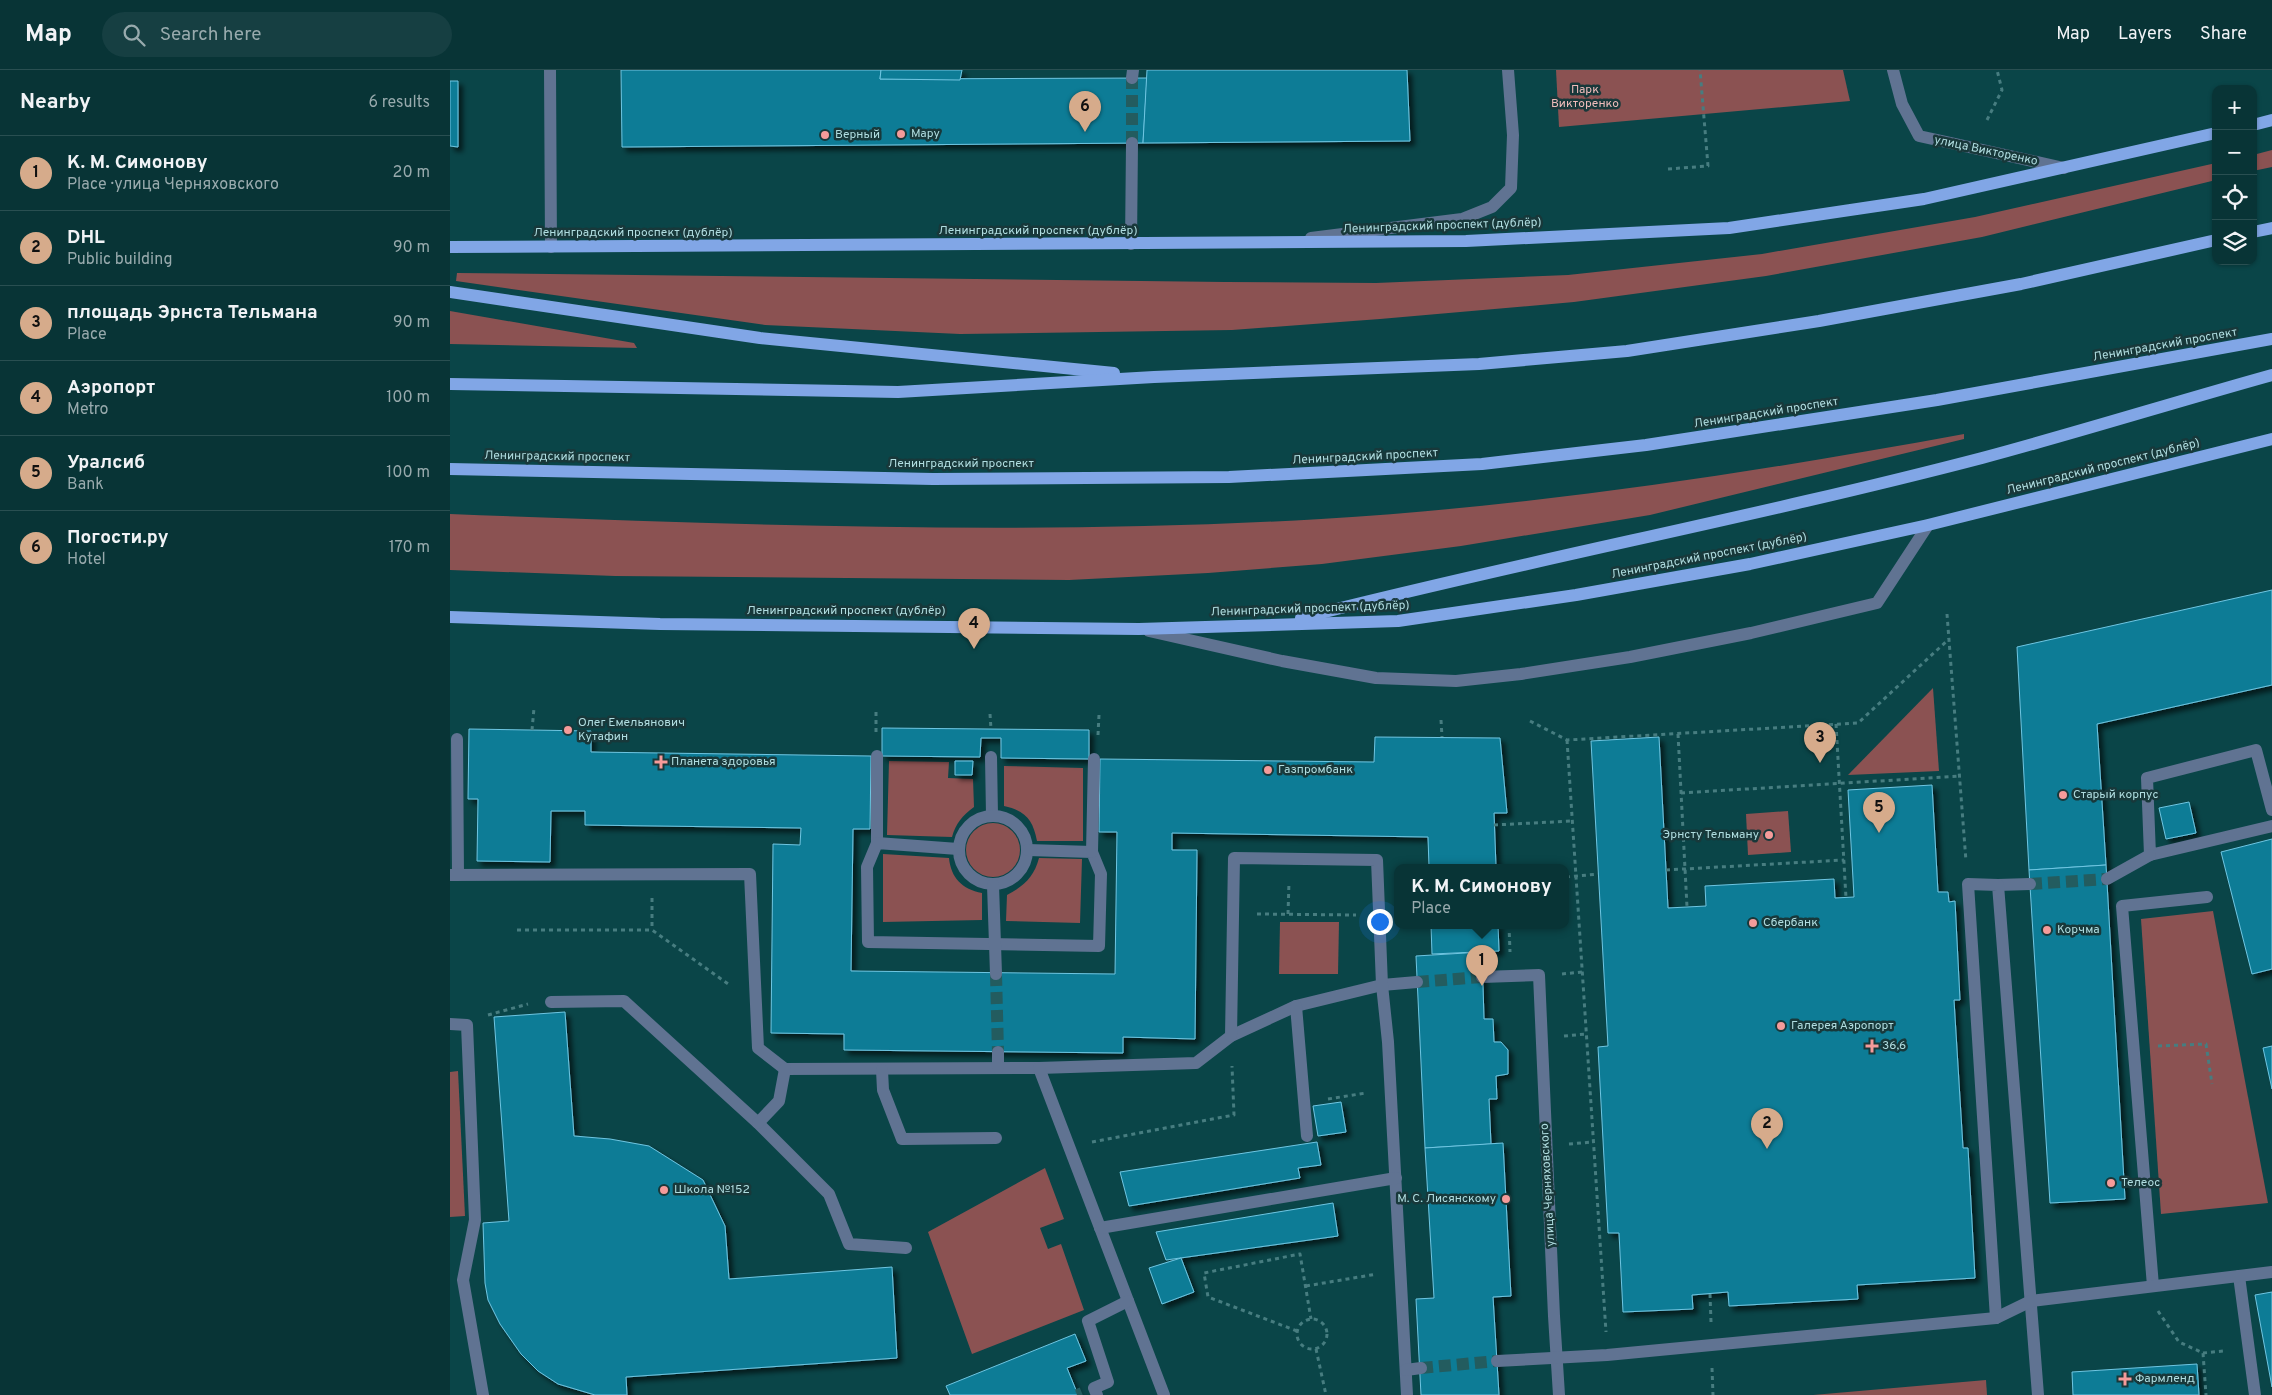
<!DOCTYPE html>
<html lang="en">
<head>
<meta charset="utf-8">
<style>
  body { margin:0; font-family:Overpass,sans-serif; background:#163f42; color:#f1f3f6 }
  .controls { position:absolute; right:15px; top:15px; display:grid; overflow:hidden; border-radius:10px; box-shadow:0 1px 4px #0004 }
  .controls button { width:45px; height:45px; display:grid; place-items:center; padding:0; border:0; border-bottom:1px solid #294f51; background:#083436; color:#f1f3f6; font:25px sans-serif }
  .you { position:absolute; left:929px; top:851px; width:18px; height:18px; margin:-12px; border:4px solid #fff; border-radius:50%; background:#1a73e8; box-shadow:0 0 0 8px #1a73e833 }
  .badge { display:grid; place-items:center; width:32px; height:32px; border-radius:50%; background:#d6ab8b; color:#111; font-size:16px; font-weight:700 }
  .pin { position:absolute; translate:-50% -41px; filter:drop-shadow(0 1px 2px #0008) }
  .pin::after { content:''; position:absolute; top:26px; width:18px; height:15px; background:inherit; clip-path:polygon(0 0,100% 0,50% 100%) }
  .popup { position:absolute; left:944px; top:794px; width:175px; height:65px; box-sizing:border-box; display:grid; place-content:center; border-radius:10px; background:#083436; filter:drop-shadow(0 1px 4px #0005); font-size:16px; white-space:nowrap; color:#98aaad }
  .popup b { font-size:19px; color:#f1f3f6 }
  .popup::after { content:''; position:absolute; left:50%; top:100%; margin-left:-10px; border:10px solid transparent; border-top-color:#083436 }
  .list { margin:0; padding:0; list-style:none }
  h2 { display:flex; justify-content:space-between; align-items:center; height:65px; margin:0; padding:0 20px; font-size:21px }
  h2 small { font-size:16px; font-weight:400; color:#98aaad }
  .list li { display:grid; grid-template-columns:32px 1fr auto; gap:15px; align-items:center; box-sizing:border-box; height:75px; padding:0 20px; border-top:1px solid #294f51 }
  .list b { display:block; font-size:19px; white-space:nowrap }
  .list p { margin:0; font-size:16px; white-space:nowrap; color:#98aaad }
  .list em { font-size:16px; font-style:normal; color:#98aaad }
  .icon { flex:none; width:28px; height:28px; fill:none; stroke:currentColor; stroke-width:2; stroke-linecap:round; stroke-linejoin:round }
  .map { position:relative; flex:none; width:1822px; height:1325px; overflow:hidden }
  header { display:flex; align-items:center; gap:30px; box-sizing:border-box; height:70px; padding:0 25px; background:#083436; border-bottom:1px solid #294f51 }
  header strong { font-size:24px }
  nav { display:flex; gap:28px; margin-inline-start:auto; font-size:18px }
  .search { width:350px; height:45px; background:#163f42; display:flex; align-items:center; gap:12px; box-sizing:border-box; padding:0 18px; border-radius:28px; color:#98aaad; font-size:19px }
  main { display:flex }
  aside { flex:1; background:#083436 }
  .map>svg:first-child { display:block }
</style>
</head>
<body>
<header>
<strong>Map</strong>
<div class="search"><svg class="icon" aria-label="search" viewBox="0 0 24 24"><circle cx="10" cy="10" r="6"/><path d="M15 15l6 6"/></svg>Search here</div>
<nav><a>Map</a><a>Layers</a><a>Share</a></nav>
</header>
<main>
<aside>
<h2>Nearby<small>6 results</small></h2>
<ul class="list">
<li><span class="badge">1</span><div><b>К. М. Симонову</b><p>Place · улица Черняховского</p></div><em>20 m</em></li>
<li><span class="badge">2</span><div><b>DHL</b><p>Public building</p></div><em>90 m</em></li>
<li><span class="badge">3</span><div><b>площадь Эрнста Тельмана</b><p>Place</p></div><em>90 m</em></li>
<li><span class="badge">4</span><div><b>Аэропорт</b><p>Metro</p></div><em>100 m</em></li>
<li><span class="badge">5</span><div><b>Уралсиб</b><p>Bank</p></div><em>100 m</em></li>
<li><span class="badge">6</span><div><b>Погости.ру</b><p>Hotel</p></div><em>170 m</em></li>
</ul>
</aside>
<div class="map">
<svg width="1822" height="1325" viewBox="0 0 1822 1325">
  <defs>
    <filter id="shadow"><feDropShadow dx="4.5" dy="4.5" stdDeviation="2.5" flood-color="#0009"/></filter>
  </defs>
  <rect width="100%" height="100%" fill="#0a4548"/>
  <g fill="#8b5252">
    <path d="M1106,0H1393L1400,31L1109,57Z"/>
    <path d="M1822,80V97L1803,101V85Z"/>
    <path d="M1766,93V110L1532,167L1316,206L1124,232L930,249L782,260L510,264L315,255L6,211L7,203L775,212L926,213L1118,205L1312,184L1525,147Z"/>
    <path d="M0,241L184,273L187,278L0,274Z"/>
    <path d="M1514,364V369L1200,445L1011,476L872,494L758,503L619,510L165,506L0,500V444C290,455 581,466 871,449C1087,436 1301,403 1514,364Z"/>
    <path d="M1483,618L1489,701L1398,705Z"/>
    <path d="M439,691L499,692L498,708L523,709L524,737C512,746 506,753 502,767L437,765Z"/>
    <path d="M554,696L633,698V771H587C583,750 576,741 554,736Z"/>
    <path d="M1338,741L1341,782L1298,785L1296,744Z"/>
    <circle cx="543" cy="780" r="27"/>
    <path d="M433,784L499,788C501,808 512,819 532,823V850L433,852Z"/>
    <path d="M589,788L632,789L630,853L556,851L557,825C574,816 584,807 589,788Z"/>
    <path d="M1763,841L1818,1133L1711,1144L1691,849Z"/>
    <path d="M830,852H889L888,904H829Z"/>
    <path d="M8,1001L15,1146L0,1147V1002Z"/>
    <path d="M595,1098L614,1149L590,1158L598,1179L611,1174L634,1240L522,1284L478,1162Z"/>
    <path d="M1536,1310L1537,1325H1363Z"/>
  </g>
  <g fill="#107b96" stroke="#6ec6e2" filter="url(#shadow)">
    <path d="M171,0H431L430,9L697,8L693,73L172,77Z"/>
    <path d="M431,0H512L510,10L430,9Z"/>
    <path d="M697,0H957L960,71L693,73Z"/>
    <path d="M0,11H8V77L0,76Z"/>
    <path d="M1822,520V615L1647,654L1656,795L1579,800L1567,577Z"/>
    <path d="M432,658L639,660V689L551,688V668H531L530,687L432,686Z"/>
    <path d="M19,659L141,661V682L421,686L420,759H403L401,901L665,904L667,762H649L650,689L924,692L925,667L1050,668L1057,743H1044L1046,797H979L978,767L722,763V780H747L745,969L673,967V983L394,980V964L321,963L323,774L350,775L351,758L135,755V741H101L100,792L27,791L28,729H18Z"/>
    <path d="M1209,667L1218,838L1256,836L1255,816L1384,809L1385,828L1404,827L1398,720L1482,715L1488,822H1498L1499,832L1505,831L1510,930H1504L1513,1078H1518L1525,1208L1407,1215L1408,1229L1279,1236L1278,1222L1242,1225L1243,1239L1173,1242L1169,1163H1158L1148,977L1158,976L1141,671Z"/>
    <path d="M505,691H523L522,705H505Z"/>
    <path d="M1739,732L1746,763L1716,769L1709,738Z"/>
    <path d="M1822,769V899L1802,904L1771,782Z"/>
    <path d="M1656,795L1675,1129L1600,1133L1579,800Z"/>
    <path d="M981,855H1048L1049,881L982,884Z"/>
    <path d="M1032,882L1034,949H1043L1044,972H1051L1058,980V1004L1046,1006L1047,1029H1039L1041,1074L975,1078L966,886Z"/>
    <path d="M115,942L124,1066L160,1069L199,1076L253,1110L275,1156L279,1209L442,1197L447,1288L176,1307L177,1325H145L108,1314L88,1301L71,1284L50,1254L38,1230L35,1213L33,1153L59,1151L44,947Z"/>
    <path d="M1822,976V1019L1813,978Z"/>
    <path d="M891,1032L896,1062L868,1066L863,1036Z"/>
    <path d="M867,1072L871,1095L848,1098L850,1108L679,1136L670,1102Z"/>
    <path d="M1053,1073L1061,1226L1043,1227L1049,1325H971L966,1229L984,1228L975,1078Z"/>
    <path d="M883,1133L888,1166L716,1190L706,1162Z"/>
    <path d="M731,1188L744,1222L712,1234L699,1198Z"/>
    <path d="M1822,1222V1317L1805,1225Z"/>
    <path d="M625,1264L636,1291L617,1298L628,1325H500L496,1316Z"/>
    <path d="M1747,1294L1749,1325H1623L1622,1302Z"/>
  </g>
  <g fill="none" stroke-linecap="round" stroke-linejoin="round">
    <g stroke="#235c5f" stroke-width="12" stroke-dasharray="12 6" stroke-linecap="butt">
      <path d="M682,73V8"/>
      <path d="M1580,814L1657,809"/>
      <path d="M546,904L548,982"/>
      <path d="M967,912L1032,907"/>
      <path d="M971,1298L1047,1291"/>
      <path d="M627,1325L632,1323"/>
    </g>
    <g stroke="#477d80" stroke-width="3" stroke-dasharray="4 4" stroke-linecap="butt">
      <path d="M1537,50L1552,20L1547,0"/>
      <path d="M1218,99L1258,96L1250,0"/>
      <path d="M1497,544L1516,791"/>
      <path d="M426,642V663"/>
      <path d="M540,644L541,659"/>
      <path d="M991,650L992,667"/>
      <path d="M1080,651L1117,670L1408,653L1499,569"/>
      <path d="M1386,654L1396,828"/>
      <path d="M82,660L84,638"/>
      <path d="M1228,664L1237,837"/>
      <path d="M648,665L649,645"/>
      <path d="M1117,670L1156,1262"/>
      <path d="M1231,723L1511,706"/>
      <path d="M1044,755L1122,751"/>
      <path d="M1216,800L1394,790"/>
      <path d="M1116,807L1148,804"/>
      <path d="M202,828V860"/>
      <path d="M807,844L906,845"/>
      <path d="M838,844L839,812"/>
      <path d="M1059,855L1060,882"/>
      <path d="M67,860H202L281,916"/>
      <path d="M1112,904L1132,902"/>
      <path d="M38,945L78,934"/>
      <path d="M1114,966L1136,964"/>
      <path d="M1708,976L1756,974L1762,1014"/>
      <path d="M878,1029L916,1023"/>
      <path d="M642,1072L784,1045L782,996"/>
      <path d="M1119,1074L1143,1072"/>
      <path d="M856,1216L927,1204"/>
      <path d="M1260,1224L1261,1252"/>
      <path d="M1708,1241L1729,1272L1753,1283L1756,1325"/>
      <circle cx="862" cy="1264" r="15"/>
      <path d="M847,1261L758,1227L754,1203L850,1184L861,1249"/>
      <path d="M866,1279L876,1325"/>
      <path d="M1753,1283L1774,1281"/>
      <path d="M1262,1298L1263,1325"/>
    </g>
    <g stroke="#607392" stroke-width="12">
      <path d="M100,0L101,177"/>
      <path d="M1443,0L1452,34L1469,66L1614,98"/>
      <path d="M682,8L683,0"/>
      <path d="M861,168L1012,149L1042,137L1061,118L1063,65L1058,0"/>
      <path d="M681,174L682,73"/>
      <path d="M699,561L832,591L926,608L1006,611L1071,604L1180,587L1301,563L1427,533L1478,455"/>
      <path d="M7,669L8,805"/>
      <path d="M427,686V773"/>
      <path d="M541,687L542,745"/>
      <path d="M1822,740L1806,680L1697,708L1700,785L1822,756"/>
      <circle cx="543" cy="780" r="34"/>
      <path d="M508,779L427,773L417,797L418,872L649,876L651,804L642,782L578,780"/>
      <path d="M642,782L644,689"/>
      <path d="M0,805L300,804L308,978L335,999L589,998L746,993L781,966L846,936L932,915L967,912"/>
      <path d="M1657,809L1700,785"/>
      <path d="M543,815L546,904"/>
      <path d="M1548,815L1580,814"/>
      <path d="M1032,907L1089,905L1104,1246L1109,1325"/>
      <path d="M101,932L174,931L308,1053L379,1124L399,1174L456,1178"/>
      <path d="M846,936L857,1066"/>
      <path d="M0,954L17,955L25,1150L13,1210L33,1325"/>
      <path d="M781,966L784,788L927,790L932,915L938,972L957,1325"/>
      <path d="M548,982V998"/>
      <path d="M589,998L714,1325"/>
      <path d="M432,1000L433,1020L452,1069L546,1068"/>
      <path d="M308,1053L329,1031L335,999"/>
      <path d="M650,1158L946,1108"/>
      <path d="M1789,1206L1805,1325"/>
      <path d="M1703,1216L1672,836L1757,827"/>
      <path d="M1546,1248L1518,814L1548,815L1588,1325"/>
      <path d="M1047,1291L1157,1285L1546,1248L1581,1231L1822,1202"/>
      <path d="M956,1300L971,1298"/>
      <path d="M647,1325L644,1318L658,1312L638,1251L678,1231"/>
    </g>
    <g stroke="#81a6e6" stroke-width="12">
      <path d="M1803,55L1822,50"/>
      <path d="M1803,162L1822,158"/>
      <path d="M0,177L1016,171L1279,158L1474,129L1766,63"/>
      <path d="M0,222L310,268L664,303"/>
      <path d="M0,314L448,322L704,307L1029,294L1177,281L1369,251L1571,214L1766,170"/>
      <path d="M0,399L483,409L779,407L1032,394L1196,375L1487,330L1822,269"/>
      <path d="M0,547L210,554L689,559L948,551L1126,525L1300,494L1478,455L1822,369"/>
      <path d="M851,548C1077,490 1306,447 1532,388C1629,362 1725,332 1822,305"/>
    </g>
  </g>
  <g fill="#f59b9a" stroke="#18383a" stroke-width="2">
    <circle cx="451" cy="64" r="5"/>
    <circle cx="375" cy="65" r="5"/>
    <circle cx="118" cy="660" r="5"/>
    <path d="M208.5 684.5h5v5h5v5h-5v5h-5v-5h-5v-5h5z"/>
    <circle cx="818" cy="700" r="5"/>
    <circle cx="1613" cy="725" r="5"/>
    <circle cx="1319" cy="765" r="5"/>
    <circle cx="1303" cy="853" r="5"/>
    <circle cx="1597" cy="860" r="5"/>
    <circle cx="1331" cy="956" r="5"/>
    <path d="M1419.5 968.5h5v5h5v5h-5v5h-5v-5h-5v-5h5z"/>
    <circle cx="1661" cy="1113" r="5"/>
    <circle cx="214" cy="1120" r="5"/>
    <circle cx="1056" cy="1129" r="5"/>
    <path d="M1672.5 1301.5h5v5h5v5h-5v5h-5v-5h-5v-5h5z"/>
  </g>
  <g text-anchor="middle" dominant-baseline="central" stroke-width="5" stroke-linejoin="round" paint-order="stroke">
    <g font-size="12" fill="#f0bcbb" stroke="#18383a">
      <text x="1135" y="20">Парк<tspan x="1135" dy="14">Викторенко</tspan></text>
    </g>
    <g font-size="12" fill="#b0dde0" stroke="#18383a" text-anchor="start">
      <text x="461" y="64">Мару</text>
      <text x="385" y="65">Верный</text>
      <text x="128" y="653">Олег Емельянович<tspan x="128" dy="14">Кутафин</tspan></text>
      <text x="221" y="692">Планета здоровья</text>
      <text x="828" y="700">Газпромбанк</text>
      <text x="1623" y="725">Старый корпус</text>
      <text x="1309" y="765" text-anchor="end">Эрнсту Тельману</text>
      <text x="1313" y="853">Сбербанк</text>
      <text x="1607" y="860">Корчма</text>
      <text x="1341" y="956">Галерея Аэропорт</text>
      <text x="1432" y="976">36,6</text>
      <text x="1671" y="1113">Телеос</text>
      <text x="224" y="1120">Школа №152</text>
      <text x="1046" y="1129" text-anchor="end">М. С. Лисянскому</text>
      <text x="1685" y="1309">Фармленд</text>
    </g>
    <g font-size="12" fill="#b0dde0" stroke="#18383a">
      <text transform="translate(1536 81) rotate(12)">улица Викторенко</text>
      <text transform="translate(992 156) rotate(-2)">Ленинградский проспект (дублёр)</text>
      <text x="588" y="161">Ленинградский проспект (дублёр)</text>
      <text x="183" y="163">Ленинградский проспект (дублёр)</text>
      <text transform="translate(1715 275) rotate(-10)">Ленинградский проспект</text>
      <text transform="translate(1316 343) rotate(-9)">Ленинградский проспект</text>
      <text transform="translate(107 387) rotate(1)">Ленинградский проспект</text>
      <text transform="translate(915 387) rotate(-3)">Ленинградский проспект</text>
      <text x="511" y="394">Ленинградский проспект</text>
      <text transform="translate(1653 397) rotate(-14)">Ленинградский проспект (дублёр)</text>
      <text transform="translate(1259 486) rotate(-11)">Ленинградский проспект (дублёр)</text>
      <text transform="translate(860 539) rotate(-2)">Ленинградский проспект (дублёр)</text>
      <text x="396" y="541">Ленинградский проспект (дублёр)</text>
      <text transform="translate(1098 1115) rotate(-93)">улица Черняховского</text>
    </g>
  </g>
</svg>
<div class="controls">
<button>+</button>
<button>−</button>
<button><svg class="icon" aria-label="locate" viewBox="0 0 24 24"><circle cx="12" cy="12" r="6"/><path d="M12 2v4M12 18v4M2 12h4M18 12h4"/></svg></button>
<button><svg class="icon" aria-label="layers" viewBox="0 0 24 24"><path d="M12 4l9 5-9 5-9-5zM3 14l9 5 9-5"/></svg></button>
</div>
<div class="you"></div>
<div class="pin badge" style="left:1032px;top:916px">1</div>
<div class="popup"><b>К. М. Симонову</b>Place</div>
<div class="pin badge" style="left:1317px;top:1079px">2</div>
<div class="pin badge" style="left:1370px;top:693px">3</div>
<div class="pin badge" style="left:524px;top:579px">4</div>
<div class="pin badge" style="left:1429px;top:763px">5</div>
<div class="pin badge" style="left:635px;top:62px">6</div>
</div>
</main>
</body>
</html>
